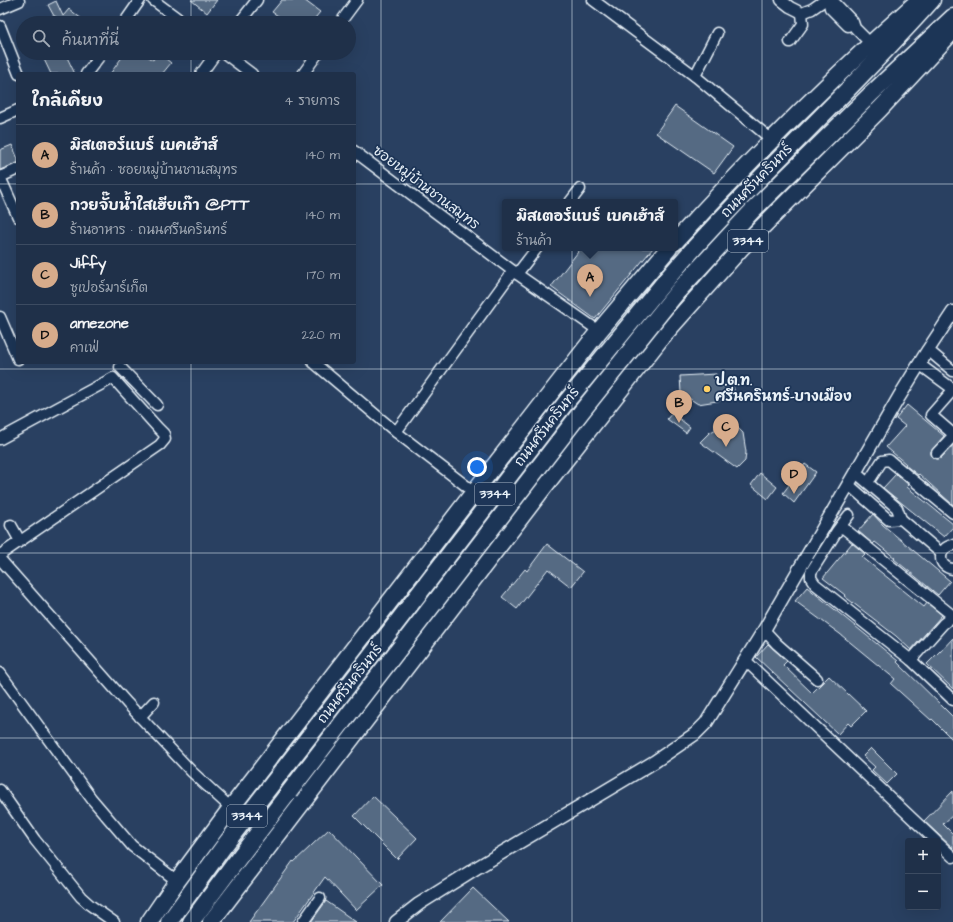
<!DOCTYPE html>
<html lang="th">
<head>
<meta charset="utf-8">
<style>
  body { margin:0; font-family:"Architects Daughter","Playpen Sans Thai",sans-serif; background:#2c3c53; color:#f1f3f6 }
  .controls { position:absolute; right:12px; bottom:12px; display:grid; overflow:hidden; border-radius:4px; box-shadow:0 4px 16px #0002 }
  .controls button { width:36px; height:36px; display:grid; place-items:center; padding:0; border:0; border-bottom:1px solid #3c4b61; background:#1f3049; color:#f1f3f6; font:20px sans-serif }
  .you { position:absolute; left:477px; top:467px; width:14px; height:14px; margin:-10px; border:3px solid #fff; border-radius:50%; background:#1a73e8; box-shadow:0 0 0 6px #1a73e833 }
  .badge { display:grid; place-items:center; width:26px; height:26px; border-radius:50%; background:#d6ab8b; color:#111; font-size:13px; font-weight:700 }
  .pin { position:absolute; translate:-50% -33px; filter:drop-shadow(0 1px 2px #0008) }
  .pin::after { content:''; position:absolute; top:21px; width:14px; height:12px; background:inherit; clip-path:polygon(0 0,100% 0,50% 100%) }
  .popup { position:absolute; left:502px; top:199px; width:176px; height:52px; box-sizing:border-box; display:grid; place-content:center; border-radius:4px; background:#1f3049; filter:drop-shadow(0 1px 3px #0005); font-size:13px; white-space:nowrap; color:#a1a9b4 }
  .popup b { font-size:15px; color:#f1f3f6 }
  .popup::after { content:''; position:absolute; left:50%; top:100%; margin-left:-8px; border:8px solid transparent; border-top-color:#1f3049 }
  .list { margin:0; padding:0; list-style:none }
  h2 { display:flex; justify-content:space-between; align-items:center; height:52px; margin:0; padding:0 16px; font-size:17px }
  h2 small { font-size:13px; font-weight:400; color:#a1a9b4 }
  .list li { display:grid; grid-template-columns:26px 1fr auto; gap:12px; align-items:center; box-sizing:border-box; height:60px; padding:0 16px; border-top:1px solid #3c4b61 }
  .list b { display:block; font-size:15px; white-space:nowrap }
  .list p { margin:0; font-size:13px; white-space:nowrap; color:#a1a9b4 }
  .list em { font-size:13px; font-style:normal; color:#a1a9b4 }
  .icon { flex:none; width:22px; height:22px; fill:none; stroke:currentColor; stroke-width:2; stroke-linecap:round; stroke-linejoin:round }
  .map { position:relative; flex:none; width:953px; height:922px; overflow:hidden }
  .search { position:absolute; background:#1f3049; box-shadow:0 4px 16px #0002; left:16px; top:16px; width:340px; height:44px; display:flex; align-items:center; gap:10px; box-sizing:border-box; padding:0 14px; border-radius:22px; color:#a1a9b4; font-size:15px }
  .panel { position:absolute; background:#1f3049; box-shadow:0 4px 16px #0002; left:16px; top:72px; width:340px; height:292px; border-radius:4px }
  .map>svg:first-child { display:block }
</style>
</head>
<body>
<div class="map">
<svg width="953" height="922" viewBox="0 0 953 922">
  <rect width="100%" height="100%" fill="#294061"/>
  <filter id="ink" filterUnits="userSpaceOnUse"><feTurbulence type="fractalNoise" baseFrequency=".025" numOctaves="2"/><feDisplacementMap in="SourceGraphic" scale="8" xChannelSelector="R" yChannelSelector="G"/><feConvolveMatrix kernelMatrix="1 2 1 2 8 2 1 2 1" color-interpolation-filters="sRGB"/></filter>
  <g filter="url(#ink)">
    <g fill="#556a83" stroke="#e8f1f8">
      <path d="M191,0H217L207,13Z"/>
      <path d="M282,0H304L320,12L311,23H289L272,12Z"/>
      <path d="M56,1L63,16L69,9L87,23H64L55,16H54L48,5Z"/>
      <path d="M41,53H65L75,74H51Z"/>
      <path d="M125,53H143L153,60L157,53H159L171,63L162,74H110Z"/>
      <path d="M675,106L733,147L714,173L656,133Z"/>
      <path d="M12,145L18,159V163L0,170V150Z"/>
      <path d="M581,248H653L595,319L551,287Z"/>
      <path d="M716,374L721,386H733L736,398L698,404L681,393L680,376Z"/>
      <path d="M907,405L944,436L931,451V454L933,458L936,459L941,458L953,445V505L919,474L918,475L905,465L906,464L886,447L905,426L896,419Z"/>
      <path d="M672,413L690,427L686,433L667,419Z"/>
      <path d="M731,422V428L737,427L743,433L746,452L745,461L737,469L700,442L710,432L715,430V423Z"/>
      <path d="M805,464L816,472L794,503L783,493Z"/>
      <path d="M760,473L777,487L768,499L751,485Z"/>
      <path d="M896,474L909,485L907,487L953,524V527L944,537L883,488Z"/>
      <path d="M873,514L883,525L950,581L938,595L894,559L895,558L875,542L873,544L858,531Z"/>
      <path d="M852,543L865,554L862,557L924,607L927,603L942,615L911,650L896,636L844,596L845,595L823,578Z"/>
      <path d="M547,544L583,572L571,587L548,569L517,609L502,597L525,569L527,571Z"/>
      <path d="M807,587L898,661L897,662L944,708L953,717V740L932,719L931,720L891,684L895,679L840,634L795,601Z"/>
      <path d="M953,638V689L927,664L940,651V652Z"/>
      <path d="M768,644L787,661L783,665L812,693L829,676L866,711L851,726L848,723L838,734L756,657Z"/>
      <path d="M871,748L897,774L887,784L872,770L875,767L863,756Z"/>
      <path d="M953,791V815L943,824L953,834V848L924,821Z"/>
      <path d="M373,796L417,838L397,859L354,816Z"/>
      <path d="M329,829L383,885L356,910L325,877L293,922H249L293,861L294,862Z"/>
      <path d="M473,888L509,922H440Z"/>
      <path d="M326,901L356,922H311Z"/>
    </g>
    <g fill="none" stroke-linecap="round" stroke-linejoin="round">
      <g stroke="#e8f1f8" stroke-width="13">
        <g id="minor">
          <path d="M153,0L184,23"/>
          <path d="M593,0L695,76L772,140"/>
          <path d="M781,0L790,7L802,13L812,9L825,0L829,3H835L853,22L855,28L871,44"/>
          <path d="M829,3L830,8L848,26"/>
          <path d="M0,9L19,1"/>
          <path d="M124,23L140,0"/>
          <path d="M239,23L257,0"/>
          <path d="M340,23L357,0"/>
          <path d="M0,26L19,74"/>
          <path d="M790,42L803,24L802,13"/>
          <path d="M224,53L252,74"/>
          <path d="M86,74L102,53"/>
          <path d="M201,74L216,53"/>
          <path d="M303,74L318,53"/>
          <path d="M695,76L717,33"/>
          <path d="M0,118L18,110"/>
          <path d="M354,151L517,274L599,331"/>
          <path d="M0,177L18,217"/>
          <path d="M0,177L18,169"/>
          <path d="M570,202L580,189"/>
          <path d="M517,274L537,248"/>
          <path d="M0,317L18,359"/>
          <path d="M928,350L953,371"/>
          <path d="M313,362L396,432L474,492"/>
          <path d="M919,364L953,389"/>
          <path d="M120,367L157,405"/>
          <path d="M953,390L931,415L953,434"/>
          <path d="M396,432L513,271"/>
          <path d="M0,439L113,378L158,428L164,434L165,439L160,445L0,555"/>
          <path d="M937,453L953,436"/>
          <path d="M856,473L897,508L901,519L941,553"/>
          <path d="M871,478L882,461L889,460L953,513"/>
          <path d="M849,485L889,520L901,519"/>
          <path d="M849,515L837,531L811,572V578L815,584L911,660L953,700"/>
          <path d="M11,525L20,541"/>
          <path d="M841,526L953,616"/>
          <path d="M953,545C937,548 937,567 953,569"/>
          <path d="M0,559L127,703L192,772L231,808"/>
          <path d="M764,630L777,644L817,679"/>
          <path d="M745,660L936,841"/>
          <path d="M911,660L943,624L953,616"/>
          <path d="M0,673L91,798L132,846L177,881"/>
          <path d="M140,717L154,702"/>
          <path d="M0,790L35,840L81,897L90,905L114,922"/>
          <path d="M938,843L953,857"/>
          <path d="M303,922L320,898"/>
        </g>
      </g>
      <g stroke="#e8f1f8" stroke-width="15">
        <path id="tertiary" d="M396,922L419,904L478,867L654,762L695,734L706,723L764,630L899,397L928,350L953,312"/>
      </g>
      <g stroke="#e8f1f8" stroke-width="19">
        <g id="primary">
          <path d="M675,242C752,157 834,76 919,0"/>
          <path d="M666,280C750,182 846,97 932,0"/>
          <path d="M678,291L752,211L870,95L953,17"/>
          <path d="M149,922L177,881L231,808L474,492L599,331L669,248"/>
          <path d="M169,922L224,846L328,712"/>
          <path d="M191,922L238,859L342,723"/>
          <path d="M211,922L544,487L661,338L742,247L880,109L953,31"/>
        </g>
      </g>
      <use href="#minor" stroke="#1d3557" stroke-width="10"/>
      <use href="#tertiary" stroke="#1d3557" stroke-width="12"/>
      <use href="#primary" stroke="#1d3557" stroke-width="16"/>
      <g stroke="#e8f1f8" stroke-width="19" stroke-linecap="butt">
        <g id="primary-bridge">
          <path d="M328,712L567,401L666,280"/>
          <path d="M342,723L582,411L678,291"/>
        </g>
      </g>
      <use href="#primary-bridge" stroke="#1d3557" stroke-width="16"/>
    </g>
  </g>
  <path fill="none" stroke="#e8f1f8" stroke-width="1" stroke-opacity="0.55" d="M191,0V23M381,0V922M572,0V922M762,0V922M191,53V74M0,184H18M354,184H953M191,362V922M0,369H953M0,553H953M0,738H953"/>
  <circle fill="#ffd166" stroke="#1d3557" stroke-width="1.5" cx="707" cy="389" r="4"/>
  <g text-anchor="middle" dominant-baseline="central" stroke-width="3.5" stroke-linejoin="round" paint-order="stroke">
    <g fill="#1d3557" stroke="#abb9c8" stroke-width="1">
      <rect x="728" y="230" width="40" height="22" rx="3"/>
      <rect x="475" y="483" width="40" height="22" rx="3"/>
      <rect x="227" y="805" width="40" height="22" rx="3"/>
    </g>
    <g font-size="13" font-weight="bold" fill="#e8f1f8">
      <text x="748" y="241">3344</text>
      <text x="495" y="494">3344</text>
      <text x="247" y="816">3344</text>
    </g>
    <g font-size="14" fill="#e8f1f8" stroke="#1d3557">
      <text transform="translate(757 181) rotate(-46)">ถนนศรีนครินทร์</text>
      <text transform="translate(426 188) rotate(37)">ซอยหมู่บ้านชานสมุทร</text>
      <text transform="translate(547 427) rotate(-52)">ถนนศรีนครินทร์</text>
      <text transform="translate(350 684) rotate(-52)">ถนนศรีนครินทร์</text>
    </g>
    <g font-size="14" font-weight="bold" fill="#e8f1f8" stroke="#1d3557" text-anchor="start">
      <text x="715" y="381">ป.ต.ท.<tspan x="715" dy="16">ศรีนครินทร์-บางเมือง</tspan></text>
    </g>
  </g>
</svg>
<div class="controls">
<button>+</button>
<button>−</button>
</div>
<div class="you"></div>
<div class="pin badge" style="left:590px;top:297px">A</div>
<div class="popup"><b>มิสเตอร์แบร์ เบคเฮ้าส์</b>ร้านค้า</div>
<div class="pin badge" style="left:679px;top:423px">B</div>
<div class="pin badge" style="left:726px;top:447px">C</div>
<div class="pin badge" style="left:794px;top:494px">D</div>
<div class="search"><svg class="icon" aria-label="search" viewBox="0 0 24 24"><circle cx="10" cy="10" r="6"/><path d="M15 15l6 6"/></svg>ค้นหาที่นี่</div>
<section class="panel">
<h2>ใกล้เคียง<small>4 รายการ</small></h2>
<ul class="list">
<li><span class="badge">A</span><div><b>มิสเตอร์แบร์ เบคเฮ้าส์</b><p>ร้านค้า · ซอยหมู่บ้านชานสมุทร</p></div><em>140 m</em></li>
<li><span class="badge">B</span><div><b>กวยจั๊บน้ำใสเฮียเก๊า @PTT</b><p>ร้านอาหาร · ถนนศรีนครินทร์</p></div><em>140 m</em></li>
<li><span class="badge">C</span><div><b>Jiffy</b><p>ซูเปอร์มาร์เก็ต</p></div><em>170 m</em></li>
<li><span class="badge">D</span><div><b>amezone</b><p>คาเฟ่</p></div><em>220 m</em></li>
</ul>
</section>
</div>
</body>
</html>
